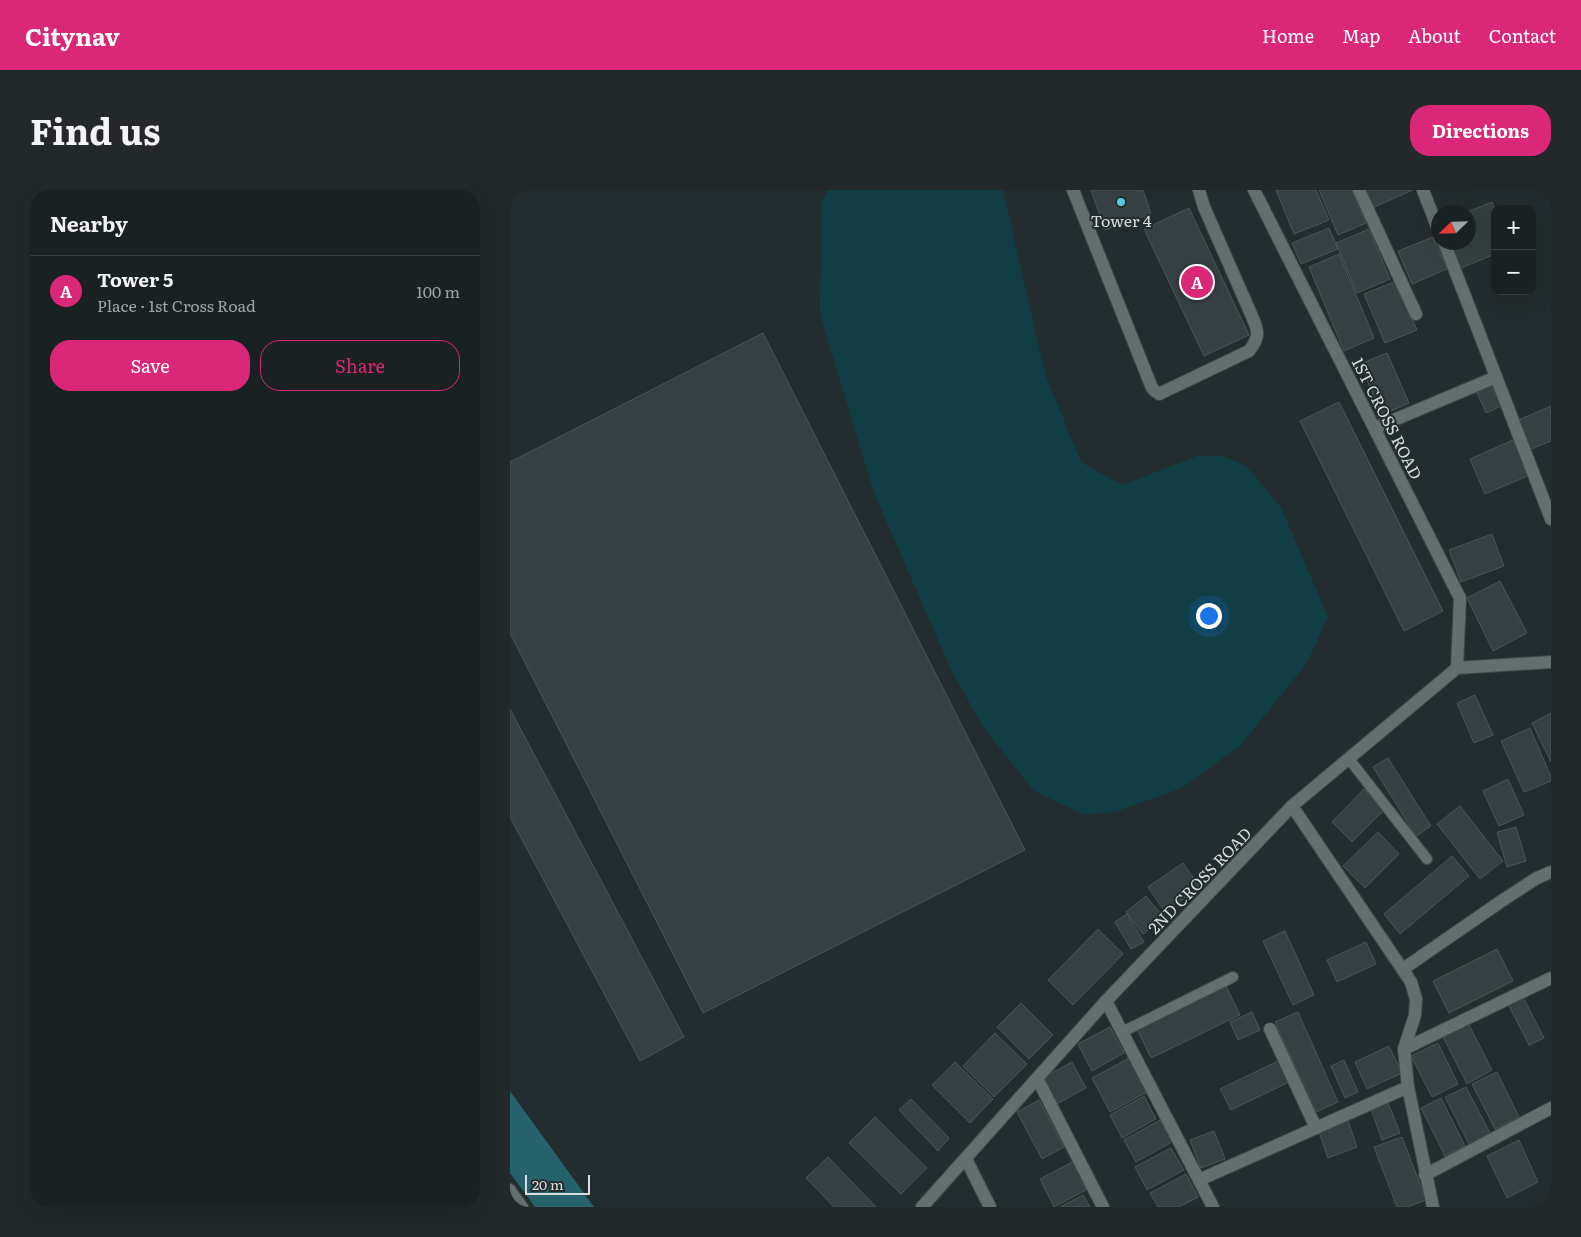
<!DOCTYPE html>
<html lang="en">
<head>
<meta charset="utf-8">
<style>
  body { margin:0; font-family:Literata,serif; background:#23292a; color:#f1f3f6 }
  .controls { position:absolute; right:15px; top:15px; display:grid; overflow:hidden; border-radius:10px; box-shadow:0 5px 20px #0002 }
  .controls button { width:45px; height:45px; display:grid; place-items:center; padding:0; border:0; border-bottom:1px solid #383e40; background:#1a2122; color:#f1f3f6; font:25px sans-serif }
  .compass { position:absolute; left:921px; top:15px; width:45px; height:45px; border-radius:50%; background:#1a2122; box-shadow:0 5px 20px #0002; rotate:247deg }
  .scale { position:absolute; left:15px; bottom:12px; width:65px; box-sizing:border-box; padding-left:5px; border:2px solid #d8dedf; border-top:0; font-size:14px; line-height:18px; white-space:nowrap; color:#d8dedf; -webkit-text-stroke:4px #232c2e; paint-order:stroke }
  .you { position:absolute; left:698px; top:425px; width:18px; height:18px; margin:-12px; border:4px solid #fff; border-radius:50%; background:#1a73e8; box-shadow:0 0 0 8px #1a73e833 }
  .badge { display:grid; place-items:center; width:32px; height:32px; border-radius:50%; background:#db2777; color:#fff; font-size:16px; font-weight:700 }
  .pin { position:absolute; translate:-50% -50%; border:2px solid #fff; box-shadow:0 1px 5px #0006 }
  .list { margin:0; padding:0; list-style:none }
  h2 { display:flex; justify-content:space-between; align-items:center; height:65px; margin:0; padding:0 20px; font-size:21px }
  h2 small { font-size:16px; font-weight:400; color:#9fa3a5 }
  .list li { display:grid; grid-template-columns:32px 1fr auto; gap:15px; align-items:center; box-sizing:border-box; height:70px; padding:0 20px; border-top:1px solid #383e40 }
  .list b { display:block; font-size:19px; white-space:nowrap }
  .list p { margin:0; font-size:16px; white-space:nowrap; color:#9fa3a5 }
  .list em { font-size:16px; font-style:normal; color:#9fa3a5 }
  .actions { display:flex; gap:10px; padding:15px 20px }
  .actions a { flex:1; padding:11px 0; border:1px solid #db2777; border-radius:20px; text-align:center; font-size:18px; color:#db2777 }
  .actions .main { background:#db2777; color:#fff }
  .map { position:relative; flex:none; width:1041px; height:1017px; overflow:hidden; border-radius:20px }
  header { display:flex; align-items:center; gap:30px; box-sizing:border-box; height:70px; padding:0 25px; background:#db2777; color:#fff }
  header strong { font-size:24px }
  nav { display:flex; gap:28px; margin-inline-start:auto; font-size:18px }
  .intro { display:flex; align-items:center; justify-content:space-between; box-sizing:border-box; height:120px; padding:0 30px }
  h1 { margin:0; font-size:35px }
  .button { padding:12px 22px; border-radius:20px; background:#db2777; color:#fff; font-size:18px; font-weight:700 }
  main { display:flex; gap:30px; padding:0 30px }
  aside { flex:1; background:#1a2122; border-radius:20px; box-shadow:0 5px 20px #0002 }
  .map>svg:first-child { display:block }
</style>
</head>
<body>
<header>
<strong>Citynav</strong>
<nav><a>Home</a><a>Map</a><a>About</a><a>Contact</a></nav>
</header>
<div class="intro"><h1>Find us</h1><a class="button">Directions</a></div>
<main>
<aside>
<h2>Nearby<small></small></h2>
<ul class="list">
<li><span class="badge">A</span><div><b>Tower 5</b><p>Place · 1st Cross Road</p></div><em>100 m</em></li>
</ul>
<div class="actions"><a class="main">Save</a><a>Share</a></div>
</aside>
<div class="map">
<svg width="1041" height="1017" viewBox="0 0 1041 1017">
  <rect width="100%" height="100%" fill="#232c2e"/>
  <path fill="#113d44" d="M318,0H493L535,183L571,272L612,295L687,266H713L736,276L771,317L818,427L797,473L730,556L672,598L605,622L574,625L524,601L473,537L441,480L364,303L310,125L311,13Z"/>
  <path fill="#25626b" d="M0,901L84,1017H25L0,983Z"/>
  <g fill="#364042" stroke="#4b5556">
    <path d="M581,0H633L641,24L595,40Z"/>
    <path d="M766,0H806L819,30L784,44Z"/>
    <path d="M809,0H842L856,33L828,45Z"/>
    <path d="M854,0H903L862,18Z"/>
    <path d="M982,12L985,20V64L949,79L938,52H958L957,22Z"/>
    <path d="M679,18L739,145L694,166L634,39Z"/>
    <path d="M819,38L828,59L791,74L782,53Z"/>
    <path d="M859,39L880,89L847,103L826,53Z"/>
    <path d="M923,47L937,79L902,94L888,61Z"/>
    <path d="M829,64L864,148L834,161L799,77Z"/>
    <path d="M886,91L907,140L875,153L854,104Z"/>
    <path d="M253,143L515,660L193,823L0,443V272Z"/>
    <path d="M877,163L899,213L872,225L850,174Z"/>
    <path d="M981,194L991,216L976,223L966,200Z"/>
    <path d="M829,212L933,421L894,441L790,231Z"/>
    <path d="M1041,216V251L1019,260L1006,231Z"/>
    <path d="M1003,250L1018,286L975,304L960,269Z"/>
    <path d="M982,344L994,376L951,392L939,360Z"/>
    <path d="M990,391L1017,443L983,461L957,408Z"/>
    <path d="M965,505L983,545L964,553L947,513Z"/>
    <path d="M0,519L174,847L130,871L0,627Z"/>
    <path d="M1041,523V572L1022,533Z"/>
    <path d="M1020,538L1041,587V591L1014,602L991,551Z"/>
    <path d="M878,568L921,636L906,646L863,577Z"/>
    <path d="M998,589L1014,625L989,636L973,601Z"/>
    <path d="M854,599L875,619L842,652L822,632Z"/>
    <path d="M950,616L993,671L970,689L927,634Z"/>
    <path d="M1006,637L1016,671L997,677L987,642Z"/>
    <path d="M868,642L889,664L855,698L833,676Z"/>
    <path d="M942,666L959,686L890,744L874,724Z"/>
    <path d="M673,673L690,697L655,722L638,697Z"/>
    <path d="M636,706L654,728L633,744L616,722Z"/>
    <path d="M617,724L634,752L621,759L605,732Z"/>
    <path d="M588,739L613,764L563,815L538,790Z"/>
    <path d="M775,741L804,805L783,815L753,751Z"/>
    <path d="M856,752L866,774L827,792L817,770Z"/>
    <path d="M987,759L1003,791L939,823L923,791Z"/>
    <path d="M716,796L730,825L641,868L627,839Z"/>
    <path d="M1012,805L1034,848L1019,855L997,812Z"/>
    <path d="M511,813L543,845L519,869L487,837Z"/>
    <path d="M742,822L750,840L728,850L720,832Z"/>
    <path d="M788,822L828,912L806,922L765,832Z"/>
    <path d="M958,833L982,880L957,894L933,847Z"/>
    <path d="M600,837L614,863L582,881L568,854Z"/>
    <path d="M485,843L517,874L484,907L453,876Z"/>
    <path d="M928,853L948,894L922,907L901,866Z"/>
    <path d="M879,856L892,883L857,899L845,872Z"/>
    <path d="M619,868L637,902L600,922L582,888Z"/>
    <path d="M834,870L848,902L835,908L821,876Z"/>
    <path d="M768,871L779,892L721,920L710,899Z"/>
    <path d="M445,872L483,909L460,933L422,895Z"/>
    <path d="M562,872L576,898L545,915L531,889Z"/>
    <path d="M987,882L1009,927L985,939L962,894Z"/>
    <path d="M956,897L980,943L959,954L935,907Z"/>
    <path d="M634,906L646,929L612,948L600,925Z"/>
    <path d="M931,908L955,956L935,966L911,918Z"/>
    <path d="M401,909L439,948L428,961L389,920Z"/>
    <path d="M529,910L554,957L532,969L507,922Z"/>
    <path d="M877,910L890,943L872,950L860,916Z"/>
    <path d="M365,927L417,978L391,1004L339,953Z"/>
    <path d="M837,928L847,957L818,968L808,939Z"/>
    <path d="M650,930L662,952L626,972L614,950Z"/>
    <path d="M704,941L715,969L691,978L680,950Z"/>
    <path d="M892,947L916,1010L897,1017H887L864,957Z"/>
    <path d="M1009,950L1028,992L997,1008L977,966Z"/>
    <path d="M661,958L674,980L637,1000L625,977Z"/>
    <path d="M318,967L366,1017H324L296,988Z"/>
    <path d="M564,971L576,1000L544,1017L530,989Z"/>
    <path d="M676,984L688,1007L669,1017H648L640,1003Z"/>
    <path d="M573,1005L580,1017H550Z"/>
  </g>
  <g fill="none" stroke-linecap="round" stroke-linejoin="round">
    <g stroke="#41494a" stroke-width="12">
      <g id="lane">
        <path d="M839,569L917,669"/>
        <path d="M612,842L723,787"/>
        <path d="M0,999L13,1017"/>
      </g>
    </g>
    <g stroke="#41494a" stroke-width="14">
      <g id="street">
        <path d="M563,0L642,198L645,201L649,204L739,161C751,146 748,140 741,124L694,17L689,0"/>
        <path d="M744,0L950,408L947,478"/>
        <path d="M849,0L906,124"/>
        <path d="M913,0L928,39"/>
        <path d="M934,52L1041,329"/>
        <path d="M865,238L986,187"/>
        <path d="M782,616L901,792L906,809L905,825L894,859L898,897L923,1017"/>
        <path d="M893,779L993,710L1027,688L1041,682"/>
        <path d="M596,811L703,1017"/>
        <path d="M760,839L806,938"/>
        <path d="M894,859L1041,788"/>
        <path d="M527,888L593,1017"/>
        <path d="M456,969L480,1017"/>
        <path d="M915,985L1041,918"/>
        <path d="M689,990L898,897"/>
      </g>
    </g>
    <g stroke="#41494a" stroke-width="14">
      <path id="secondary" d="M412,1017L596,811L782,616L947,478L1041,472"/>
    </g>
    <use href="#lane" stroke="#636e6f" stroke-width="10"/>
    <use href="#street" stroke="#636e6f" stroke-width="12"/>
    <use href="#secondary" stroke="#636e6f" stroke-width="12"/>
  </g>
  <circle fill="#53cadc" stroke="#232c2e" stroke-width="2" cx="611" cy="12" r="5"/>
  <g text-anchor="middle" dominant-baseline="central" stroke-width="4" stroke-linejoin="round" paint-order="stroke">
    <g font-size="16" fill="#d8dedf" stroke="#232c2e">
      <text x="611" y="30">Tower 4</text>
    </g>
    <g font-size="16" fill="#d8dedf" stroke="#232c2e">
      <text transform="translate(878 228) rotate(63)">1ST CROSS ROAD</text>
      <text transform="translate(689 690) rotate(-46)">2ND CROSS ROAD</text>
    </g>
  </g>
</svg>
<div class="controls">
<button>+</button>
<button>−</button>
</div>
<svg class="compass" viewBox="-18 -18 36 36"><path d="M0-13l5 13h-10z" fill="#e53935"/><path d="M0 13l5-13h-10z" fill="#9fa3a5"/></svg>
<div class="scale">20 m</div>
<div class="you"></div>
<div class="pin badge" style="left:687px;top:92px">A</div>
</div>
</main>
</body>
</html>
